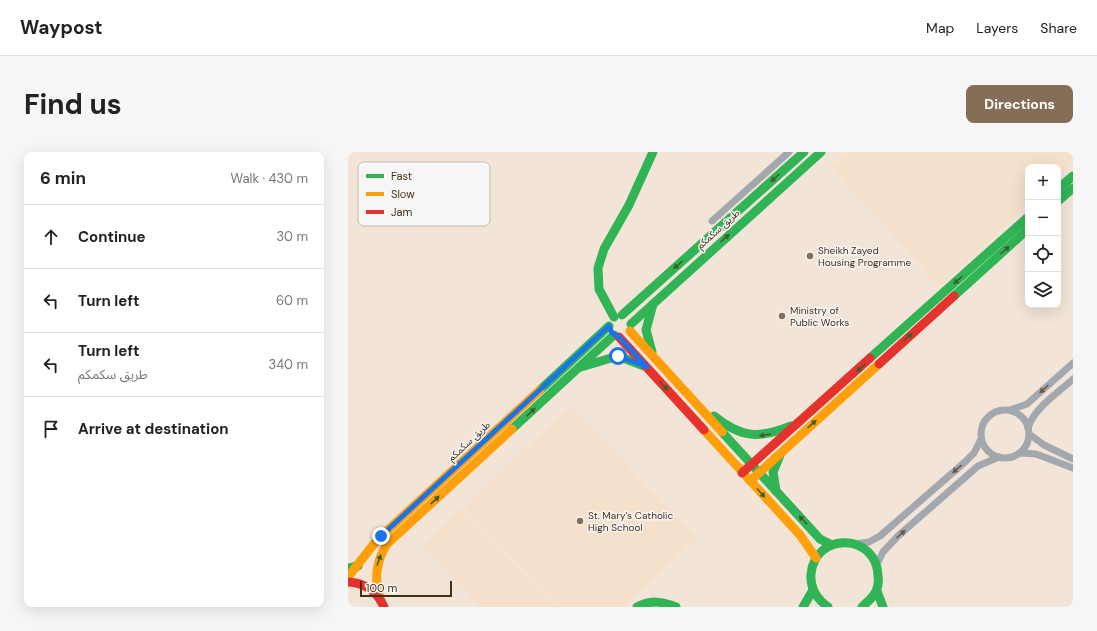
<!DOCTYPE html>
<html lang="en">
<head>
<meta charset="utf-8">
<style>
  body { margin:0; font-family:"DM Sans","Noto Sans Arabic",sans-serif; background:#f6f6f6; color:#222 }
  .controls { position:absolute; right:12px; top:12px; display:grid; overflow:hidden; border-radius:8px; box-shadow:0 4px 16px #0002 }
  .controls button { width:36px; height:36px; display:grid; place-items:center; padding:0; border:0; border-bottom:1px solid #e0e0e0; background:#fff; color:#222; font:20px sans-serif }
  .scale { position:absolute; left:12px; bottom:10px; width:92px; box-sizing:border-box; padding-left:4px; border:2px solid #482f14; border-top:0; font-size:11px; line-height:14px; white-space:nowrap; color:#482f14; -webkit-text-stroke:3px #f6f6f6; paint-order:stroke }
  .stop { position:absolute; width:12px; height:12px; margin:-9px; border:3px solid #1a73e8; border-radius:50%; background:#fff }
  .stop.end { background:#1a73e8; border-color:#fff; box-shadow:0 1px 4px #0008 }
  .list { margin:0; padding:0; list-style:none }
  h2 { display:flex; justify-content:space-between; align-items:center; height:52px; margin:0; padding:0 16px; font-size:17px }
  h2 small { font-size:13px; font-weight:400; color:#767676 }
  .list li { display:grid; grid-template-columns:26px 1fr auto; gap:12px; align-items:center; box-sizing:border-box; height:64px; padding:0 16px; border-top:1px solid #e0e0e0 }
  .list b { display:block; font-size:15px; white-space:nowrap }
  .list p { margin:0; font-size:13px; white-space:nowrap; color:#767676 }
  .list em { font-size:13px; font-style:normal; color:#767676 }
  .icon { flex:none; width:22px; height:22px; fill:none; stroke:currentColor; stroke-width:2; stroke-linecap:round; stroke-linejoin:round }
  .map { position:relative; flex:none; width:725px; height:455px; overflow:hidden; border-radius:8px }
  header { display:flex; align-items:center; gap:24px; box-sizing:border-box; height:56px; padding:0 20px; background:#fff; border-bottom:1px solid #e0e0e0 }
  header strong { font-size:19px }
  nav { display:flex; gap:22px; margin-inline-start:auto; font-size:14px }
  .intro { display:flex; align-items:center; justify-content:space-between; box-sizing:border-box; height:96px; padding:0 24px }
  h1 { margin:0; font-size:28px }
  .button { padding:10px 18px; border-radius:8px; background:#846e58; color:#fff; font-size:14px; font-weight:700 }
  main { display:flex; gap:24px; padding:0 24px }
  aside { flex:1; background:#fff; border-radius:8px; box-shadow:0 4px 16px #0002 }
  .map>svg:first-child { display:block }
</style>
</head>
<body>
<header>
<strong>Waypost</strong>
<nav><a>Map</a><a>Layers</a><a>Share</a></nav>
</header>
<div class="intro"><h1>Find us</h1><a class="button">Directions</a></div>
<main>
<aside>
<h2>6 min<small>Walk · 430 m</small></h2>
<ul class="list">
<li><svg class="icon" aria-label="ahead" viewBox="0 0 24 24"><path d="M12 20V5M6 11l6-6 6 6"/></svg><div><b>Continue</b></div><em>30 m</em></li>
<li><svg class="icon" aria-label="left" viewBox="0 0 24 24"><path d="M17 20v-9H6M10 6l-5 5 5 5"/></svg><div><b>Turn left</b></div><em>60 m</em></li>
<li><svg class="icon" aria-label="left" viewBox="0 0 24 24"><path d="M17 20v-9H6M10 6l-5 5 5 5"/></svg><div><b>Turn left</b><p>طريق سكمكم</p></div><em>340 m</em></li>
<li><svg class="icon" aria-label="arrive" viewBox="0 0 24 24"><path d="M6 21V4h12l-3 4 3 4H6"/></svg><div><b>Arrive at destination</b></div></li>
</ul>
</aside>
<div class="map">
<svg width="725" height="455" viewBox="0 0 725 455">
  <rect width="100%" height="100%" fill="#f2e4d7"/>
  <g fill="#f5e0cb">
    <path d="M500,0H725V11L710,25V15H680V52L591,134L483,15Z"/>
    <path d="M222,255L349,385L276,455H210L116,354Z"/>
    <path d="M113,356L177,423L206,455H132L75,394Z"/>
  </g>
  <g fill="none" stroke-linecap="round" stroke-linejoin="round">
    <g stroke="#a2a8ae" stroke-width="7">
      <path d="M364,69L441,0"/>
      <circle cx="657" cy="282" r="24"/>
      <path d="M662,258L679,252L725,211"/>
      <path d="M680,276C686,256 710,241 725,227"/>
      <path d="M681,282L696,293L725,307"/>
      <path d="M672,301L688,302L725,316"/>
      <path d="M508,392L521,390L532,384L617,310L626,301L633,287"/>
      <path d="M529,412L535,400L550,384L630,314L651,305"/>
    </g>
    <g stroke="#30b455" stroke-width="9">
      <path d="M710,37L725,24"/>
      <path d="M710,49L725,36"/>
      <path d="M606,144L680,77"/>
      <path d="M274,163L456,0"/>
      <path d="M266,165L251,137L250,116L256,97L281,53L305,0"/>
      <path d="M283,172L473,0"/>
      <path d="M304,200L298,178L305,152"/>
      <path d="M522,206L680,65"/>
      <path d="M233,215L270,204L296,214"/>
      <path d="M192,238L261,174"/>
      <path d="M366,264C393,286 411,287 443,274"/>
      <path d="M164,277L266,183"/>
      <path d="M374,280L472,387L484,393"/>
      <path d="M428,339L425,320L432,303"/>
      <path d="M0,416L10,414"/>
      <path d="M529,439L535,455"/>
      <path d="M289,455C303,448 314,449 328,455"/>
      <path d="M455,455L465,438"/>
      <path d="M480,455C469,447 462,436 463,422C467,379 529,381 530,424C531,431 529,439 525,444C522,448 517,452 514,455"/>
    </g>
    <g stroke="#ff9f0a" stroke-width="9">
      <path d="M282,179L374,280"/>
      <path d="M356,278L452,383L468,406"/>
      <path d="M402,329L531,212"/>
      <path d="M0,425L29,388L192,238"/>
      <path d="M32,446C26,426 28,410 39,392L164,277"/>
    </g>
    <g stroke="#e5322d" stroke-width="9">
      <path d="M271,185L356,278"/>
      <path d="M531,212L606,144"/>
      <path d="M394,321L522,206"/>
      <path d="M0,430C17,431 29,439 36,455"/>
    </g>
  </g>
  <defs><path id="oneway-solid" d="M-6-.8H1V-3.2L6.5 0L1 3.2V.8H-6Z"/></defs>
  <g fill="#405e2b">
    <use href="#oneway-solid" transform="translate(427 26) rotate(138)"/>
    <use href="#oneway-solid" transform="translate(377 86) rotate(-42)"/>
    <use href="#oneway-solid" transform="translate(657 98) rotate(-42)"/>
    <use href="#oneway-solid" transform="translate(330 113) rotate(138)"/>
    <use href="#oneway-solid" transform="translate(610 128) rotate(138)"/>
    <use href="#oneway-solid" transform="translate(560 185) rotate(-42)"/>
    <use href="#oneway-solid" transform="translate(513 216) rotate(138)"/>
    <use href="#oneway-solid" transform="translate(316 234) rotate(48)"/>
    <use href="#oneway-solid" transform="translate(183 260) rotate(-43)"/>
    <use href="#oneway-solid" transform="translate(464 272) rotate(-42)"/>
    <use href="#oneway-solid" transform="translate(417 283) rotate(172)"/>
    <use href="#oneway-solid" transform="translate(413 341) rotate(48)"/>
    <use href="#oneway-solid" transform="translate(87 348) rotate(-43)"/>
    <use href="#oneway-solid" transform="translate(455 368) rotate(-133)"/>
    <use href="#oneway-solid" transform="translate(31 408) rotate(-70)"/>
  </g>
  <g fill="#68594a">
    <use href="#oneway-solid" transform="translate(696 237) rotate(138)"/>
    <use href="#oneway-solid" transform="translate(609 317) rotate(139)"/>
    <use href="#oneway-solid" transform="translate(553 382) rotate(-42)"/>
  </g>
  <g fill="none" stroke-linecap="round" stroke-linejoin="round">
    <path stroke="#1a73e8" stroke-width="5" d="M33,384L261,174L264,181L271,185L299,215L270,204"/>
  </g>
  <g fill="#846e58" stroke="#f6f6f6" stroke-width="1.5">
    <circle cx="462" cy="104" r="4"/>
    <circle cx="434" cy="164" r="4"/>
    <circle cx="232" cy="369" r="4"/>
  </g>
  <g text-anchor="middle" dominant-baseline="central" stroke-width="3" stroke-linejoin="round" paint-order="stroke">
    <g font-size="10" fill="#482f14" stroke="#f6f6f6">
      <text transform="translate(370 77) rotate(-42)">طريق سكمكم</text>
      <text transform="translate(121 289) rotate(-43)">طريق سكمكم</text>
    </g>
    <g font-size="10" fill="#482f14" stroke="#f6f6f6" text-anchor="start">
      <text x="470" y="98">Sheikh Zayed<tspan x="470" dy="12">Housing Programme</tspan></text>
      <text x="442" y="158">Ministry of<tspan x="442" dy="12">Public Works</tspan></text>
      <text x="240" y="363">St. Mary's Catholic<tspan x="240" dy="12">High School</tspan></text>
    </g>
  </g>
  <rect x="10" y="10" width="132" height="64" rx="6" fill="#f6f6f6" stroke="#c2bab2" stroke-width="1"/>
  <rect x="18" y="22" width="18" height="4" fill="#30b455"/>
  <rect x="18" y="40" width="18" height="4" fill="#ff9f0a"/>
  <rect x="18" y="58" width="18" height="4" fill="#e5322d"/>
  <g font-size="11" fill="#482f14">
    <text x="43" y="28">Fast</text>
    <text x="43" y="46">Slow</text>
    <text x="43" y="64">Jam</text>
  </g>
</svg>
<div class="controls">
<button>+</button>
<button>−</button>
<button><svg class="icon" aria-label="locate" viewBox="0 0 24 24"><circle cx="12" cy="12" r="6"/><path d="M12 2v4M12 18v4M2 12h4M18 12h4"/></svg></button>
<button><svg class="icon" aria-label="layers" viewBox="0 0 24 24"><path d="M12 4l9 5-9 5-9-5zM3 14l9 5 9-5"/></svg></button>
</div>
<div class="scale">100 m</div>
<div class="stop" style="left:270px;top:204px"></div>
<div class="stop end" style="left:33px;top:384px"></div>
</div>
</main>
</body>
</html>
